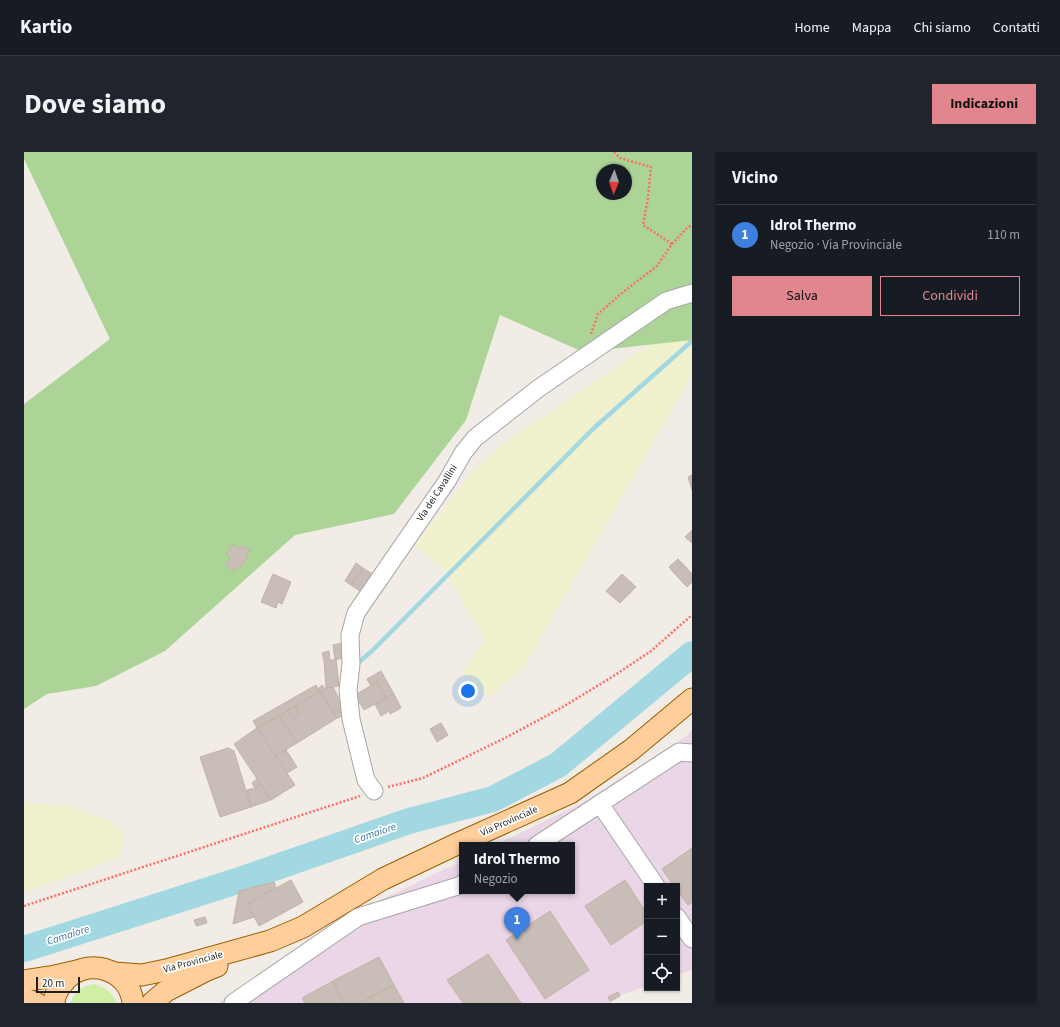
<!DOCTYPE html>
<html lang="it">
<head>
<meta charset="utf-8">
<style>
  body { margin:0; font-family:"Source Sans 3",sans-serif; background:#20242c; color:#f1f3f6 }
  .controls { position:absolute; right:12px; bottom:12px; display:grid; overflow:hidden; border-radius:0px; box-shadow:0 1px 3px #0004 }
  .controls button { width:36px; height:36px; display:grid; place-items:center; padding:0; border:0; border-bottom:1px solid #363941; background:#171b24; color:#f1f3f6; font:20px sans-serif }
  .compass { position:absolute; left:572px; top:12px; width:36px; height:36px; border-radius:50%; background:#171b24; box-shadow:0 1px 3px #0004; rotate:182deg }
  .scale { position:absolute; left:12px; bottom:10px; width:44px; box-sizing:border-box; padding-left:4px; border:2px solid #1f1f1f; border-top:0; font-size:11px; line-height:14px; white-space:nowrap; color:#1f1f1f; -webkit-text-stroke:3px #fff; paint-order:stroke }
  .you { position:absolute; left:444px; top:539px; width:14px; height:14px; margin:-10px; border:3px solid #fff; border-radius:50%; background:#1a73e8; box-shadow:0 0 0 6px #1a73e833 }
  .badge { display:grid; place-items:center; width:26px; height:26px; border-radius:50%; background:#e1868d; color:#fff; font-size:13px; font-weight:700 }
  .pin { position:absolute; translate:-50% -33px; filter:drop-shadow(0 1px 2px #0008) }
  .pin::after { content:''; position:absolute; top:21px; width:14px; height:12px; background:inherit; clip-path:polygon(0 0,100% 0,50% 100%) }
  .popup { position:absolute; left:435px; top:690px; width:116px; height:52px; box-sizing:border-box; display:grid; place-content:center; border-radius:0px; background:#171b24; filter:drop-shadow(0 1px 3px #0005); font-size:13px; white-space:nowrap; color:#9ea1a6 }
  .popup b { font-size:15px; color:#f1f3f6 }
  .popup::after { content:''; position:absolute; left:50%; top:100%; margin-left:-8px; border:8px solid transparent; border-top-color:#171b24 }
  .list { margin:0; padding:0; list-style:none }
  h2 { display:flex; justify-content:space-between; align-items:center; height:52px; margin:0; padding:0 16px; font-size:17px }
  h2 small { font-size:13px; font-weight:400; color:#9ea1a6 }
  .list li { display:grid; grid-template-columns:26px 1fr auto; gap:12px; align-items:center; box-sizing:border-box; height:60px; padding:0 16px; border-top:1px solid #363941 }
  .list b { display:block; font-size:15px; white-space:nowrap }
  .list p { margin:0; font-size:13px; white-space:nowrap; color:#9ea1a6 }
  .list em { font-size:13px; font-style:normal; color:#9ea1a6 }
  .actions { display:flex; gap:8px; padding:12px 16px }
  .actions a { flex:1; padding:9px 0; border:1px solid #e1868d; border-radius:0px; text-align:center; font-size:14px; color:#e1868d }
  .actions .main { background:#e1868d; color:#111 }
  .icon { flex:none; width:22px; height:22px; fill:none; stroke:currentColor; stroke-width:2; stroke-linecap:round; stroke-linejoin:round }
  .map { position:relative; flex:none; width:668px; height:851px; overflow:hidden; border-radius:0px }
  header { display:flex; align-items:center; gap:24px; box-sizing:border-box; height:56px; padding:0 20px; background:#171b24; border-bottom:1px solid #363941 }
  header strong { font-size:19px }
  nav { display:flex; gap:22px; margin-inline-start:auto; font-size:14px }
  .intro { display:flex; align-items:center; justify-content:space-between; box-sizing:border-box; height:96px; padding:0 24px }
  h1 { margin:0; font-size:28px }
  .button { padding:10px 18px; border-radius:0px; background:#e1868d; color:#111; font-size:14px; font-weight:700 }
  main { display:flex; gap:24px; padding:0 24px }
  aside { flex:1; background:#171b24; border-radius:0px; box-shadow:0 1px 3px #0004 }
  .map>svg:first-child { display:block }
</style>
</head>
<body>
<header>
<strong>Kartio</strong>
<nav><a>Home</a><a>Mappa</a><a>Chi siamo</a><a>Contatti</a></nav>
</header>
<div class="intro"><h1>Dove siamo</h1><a class="button">Indicazioni</a></div>
<main>
<div class="map">
<svg width="668" height="851" viewBox="0 0 668 851">
  <rect width="100%" height="100%" fill="#f1ece5"/>
  <path fill="#ebd6e8" d="M668,578V818L653,823V734H623V834L596,843L587,851H195L348,752L438,709V739H548V693H471L558,651L663,584Z"/>
  <g fill="#f1f1ce">
    <path d="M654,172L668,183V223L501,513L471,541L461,544L439,519L461,487L419,417L391,394L429,343L453,315L490,284L530,258Z"/>
    <path d="M0,650L44,654L86,669L99,681L98,699L94,706L0,741Z"/>
  </g>
  <path fill="#cfefa6" d="M70,832C82,835 88,840 93,851H46C51,839 58,834 70,832Z"/>
  <path fill="#acd496" fill-rule="evenodd" d="M0,0H668V188L559,200L476,163L442,268L370,362L271,383L141,499L72,534L23,542L0,557V252L86,187L0,7ZM578,18H602V42H578Z"/>
  <g fill="none" stroke-linecap="round" stroke-linejoin="round">
    <path stroke="#a1d8e2" stroke-width="4.5" d="M335,510L349,498L571,275L668,189"/>
    <path stroke="#a1d8e2" stroke-width="26" d="M0,797L213,729L385,669L469,647L534,613L668,502"/>
  </g>
  <g fill="#c9beb7" stroke="#c4b1a5">
    <path d="M668,323V338L664,325Z"/>
    <path d="M668,378V391L661,385Z"/>
    <path d="M210,392L215,397L219,393L226,399L221,403L224,406L216,415H214L210,419L202,412L206,406L202,401Z"/>
    <path d="M654,407L659,412L650,421L645,415Z"/>
    <path d="M332,411L339,416L327,433L321,429Z"/>
    <path d="M659,412L668,422V430L663,435L650,421Z"/>
    <path d="M339,416L351,424L339,441L327,433Z"/>
    <path d="M249,422L267,430L258,452L254,450L252,456L237,450Z"/>
    <path d="M598,422L612,435L596,451L582,439Z"/>
    <path d="M319,491L322,505L311,508L309,493Z"/>
    <path d="M305,499L306,508H311L312,507L315,534L302,536L300,508L298,501Z"/>
    <path d="M357,519L370,542L362,546L353,530L347,534L343,527Z"/>
    <path d="M353,530L362,546L340,558L331,543Z"/>
    <path d="M292,533L296,540L233,576L229,569Z"/>
    <path d="M298,533L301,537L297,541L294,537Z"/>
    <path d="M309,535L319,555L309,560L297,541L302,536Z"/>
    <path d="M296,540L313,566L273,591L255,564L264,558L269,566L276,562L271,554Z"/>
    <path d="M370,542L377,556L366,562L365,559L357,564L351,552Z"/>
    <path d="M271,554L276,562L269,566L264,558Z"/>
    <path d="M317,556L319,559L318,564L313,566L309,560Z"/>
    <path d="M255,564L273,591L251,604L233,576Z"/>
    <path d="M417,571L424,583L413,590L406,577Z"/>
    <path d="M233,576L271,633L247,648L210,592Z"/>
    <path d="M204,596L210,599L222,639L223,638L227,655L196,665L176,605Z"/>
    <path d="M262,598L273,615L263,621L251,604Z"/>
    <path d="M233,627L236,632L231,636L228,631Z"/>
    <path d="M236,632L247,648L227,655L223,638L231,636Z"/>
    <path d="M668,696V750L664,753L653,738V734H650L638,717Z"/>
    <path d="M267,728L279,750L235,774L223,752Z"/>
    <path d="M601,728L623,762V769L587,793L561,754Z"/>
    <path d="M250,730L252,736L223,752L230,765L209,772L215,739Z"/>
    <path d="M526,759L565,818L521,847L482,788Z"/>
    <path d="M181,765L183,771L172,774L170,768Z"/>
    <path d="M464,802L497,851H439L423,828Z"/>
    <path d="M355,805L370,833L336,851H320L309,829Z"/>
    <path d="M309,829L320,851H281L278,846Z"/>
    <path d="M370,833L380,851H350L347,845Z"/>
    <path d="M594,840L596,844L586,849L584,845Z"/>
    <path d="M347,845L350,851H336L343,847Z"/>
  </g>
  <g fill="none" stroke-linecap="round" stroke-linejoin="round">
    <g stroke="#a6a6a6" stroke-width="19">
      <g id="minor">
        <path d="M350,639L342,628L327,567L324,538L327,512L326,483L332,461L423,329L439,301L451,286L515,236L642,149L668,141"/>
        <path d="M576,652L632,734"/>
        <path d="M513,693L655,600L668,601"/>
        <path d="M653,765L668,787"/>
        <path d="M209,851L334,765L434,734L438,732"/>
      </g>
    </g>
    <g stroke="#9a5e00" stroke-width="23">
      <g id="major">
        <path d="M90,821L118,823L142,818L246,789L279,775L359,727L435,691L546,641L607,598L668,547"/>
        <path d="M0,829L31,824L53,819"/>
        <path d="M0,847L12,851"/>
        <path d="M30,851C30,844 34,837 39,831C60,803 106,816 109,851"/>
        <path d="M128,851L142,839L183,818L193,814"/>
      </g>
    </g>
    <g stroke="#ff6d67" stroke-width="2.5" stroke-dasharray="2 2" stroke-linecap="butt">
      <path d="M590,0L596,6L627,15L624,46L619,73L648,92"/>
      <path d="M567,182L574,162L599,140L633,114L648,92L663,76L668,73"/>
      <path d="M364,635L399,626L483,585L537,556L588,525L627,499L668,463"/>
      <path d="M0,754L336,644"/>
    </g>
    <use href="#minor" stroke="#fff" stroke-width="17"/>
    <use href="#major" stroke="#ffce9b" stroke-width="21"/>
  </g>
  <g text-anchor="middle" dominant-baseline="central" stroke-width="3.5" stroke-linejoin="round" paint-order="stroke">
    <g font-size="10" fill="#1f1f1f" stroke="#fff">
      <text transform="translate(413 341) rotate(-57)">Via dei Cavallini</text>
      <text transform="translate(485 669) rotate(-24)">Via Provinciale</text>
      <text transform="translate(169 810) rotate(-15)">Via Provinciale</text>
    </g>
    <g font-size="11" font-style="italic" fill="#3d79a7" stroke="#fff">
      <text transform="translate(351 681) rotate(-19)">Camaiore</text>
      <text transform="translate(44 783) rotate(-18)">Camaiore</text>
    </g>
  </g>
</svg>
<div class="controls">
<button>+</button>
<button>−</button>
<button><svg class="icon" aria-label="locate" viewBox="0 0 24 24"><circle cx="12" cy="12" r="6"/><path d="M12 2v4M12 18v4M2 12h4M18 12h4"/></svg></button>
</div>
<svg class="compass" viewBox="-18 -18 36 36"><path d="M0-13l5 13h-10z" fill="#e53935"/><path d="M0 13l5-13h-10z" fill="#9ea1a6"/></svg>
<div class="scale">20 m</div>
<div class="you"></div>
<div class="pin badge" style="left:493px;top:788px;background:#3f7fe0">1</div>
<div class="popup"><b>Idrol Thermo</b>Negozio</div>
</div>
<aside>
<h2>Vicino<small></small></h2>
<ul class="list">
<li><span class="badge" style="background:#3f7fe0">1</span><div><b>Idrol Thermo</b><p>Negozio · Via Provinciale</p></div><em>110 m</em></li>
</ul>
<div class="actions"><a class="main">Salva</a><a>Condividi</a></div>
</aside>
</main>
</body>
</html>
